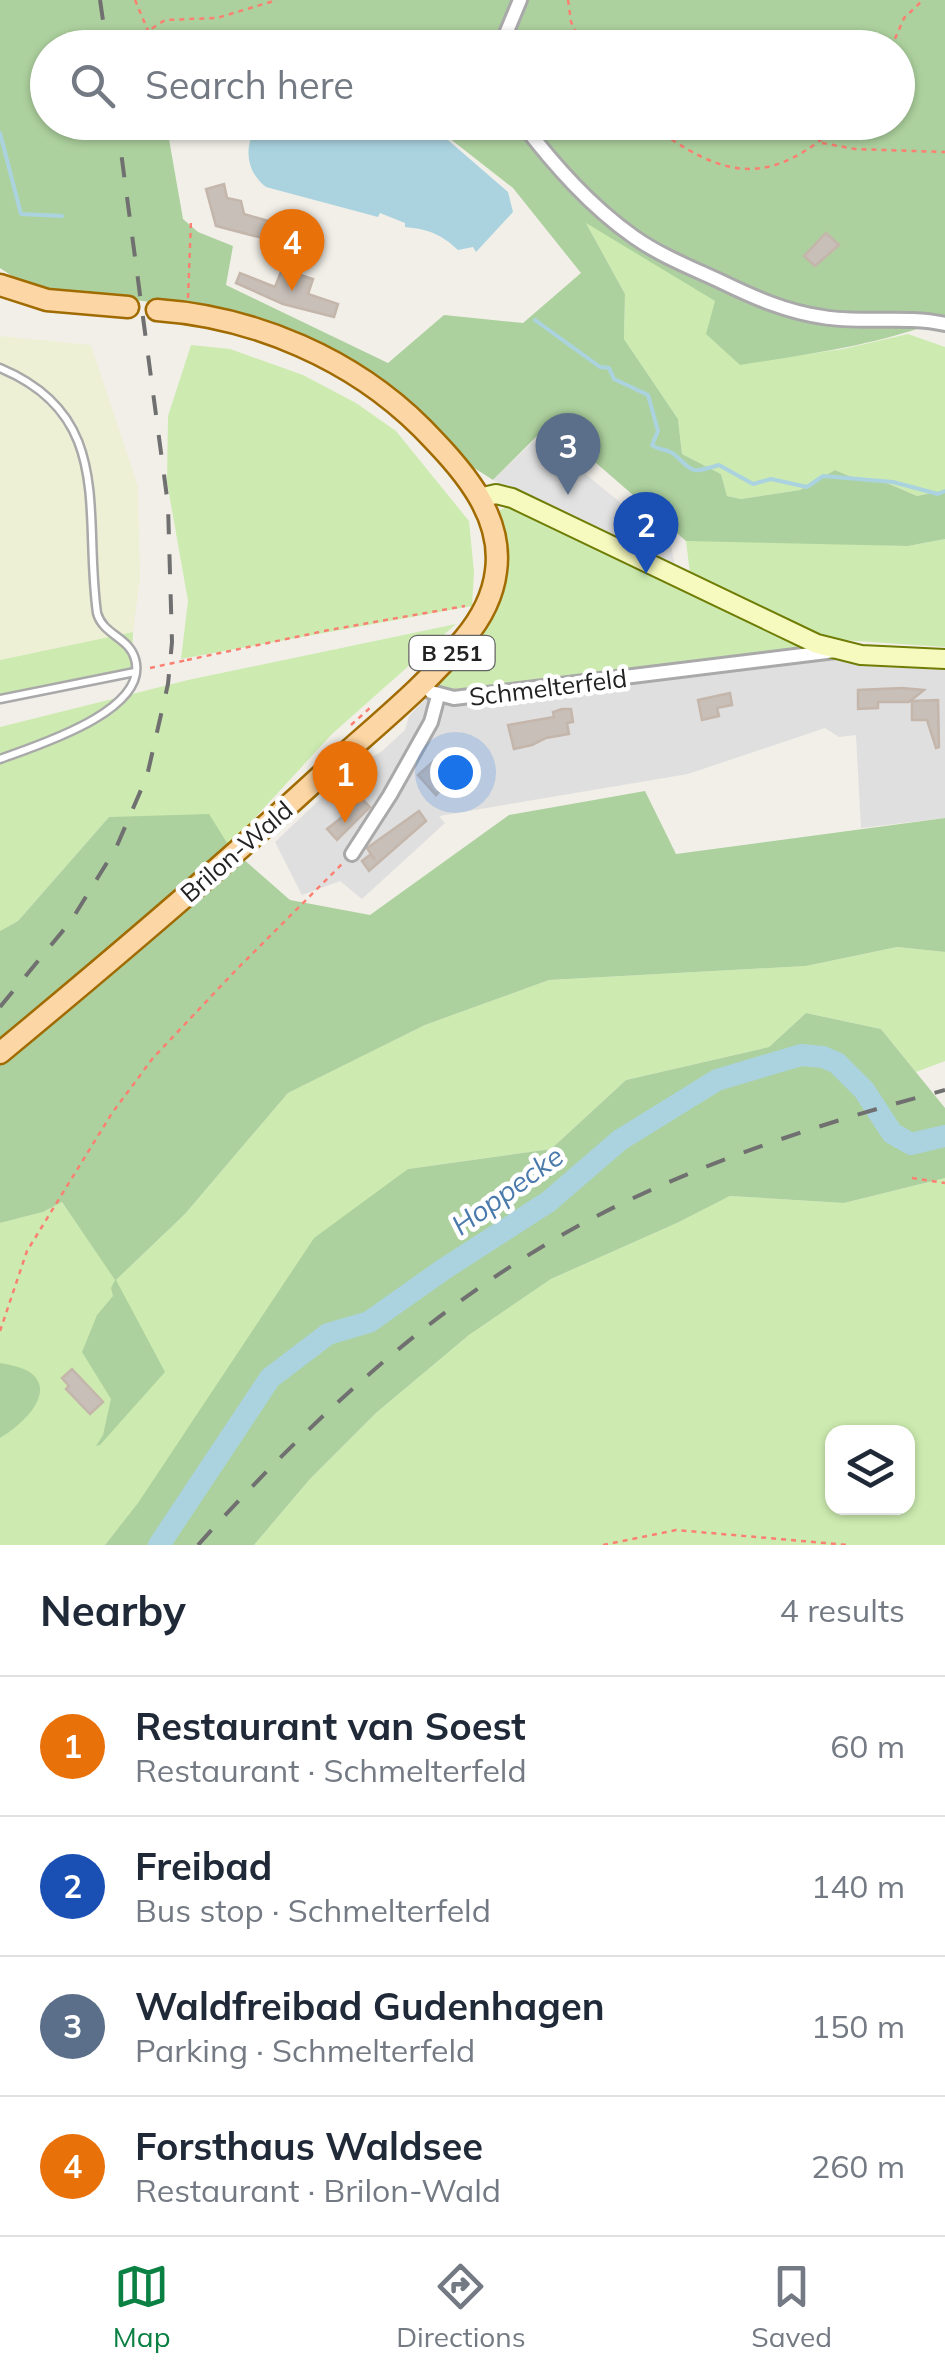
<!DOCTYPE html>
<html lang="en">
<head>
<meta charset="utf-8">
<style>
  body { margin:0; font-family:Mulish,sans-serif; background:#f6f6f7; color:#1f2937 }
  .controls { position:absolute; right:30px; bottom:30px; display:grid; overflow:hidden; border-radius:20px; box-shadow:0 2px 8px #0004 }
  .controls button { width:90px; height:90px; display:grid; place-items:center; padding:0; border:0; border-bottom:2px solid #e0e1e3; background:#fff; color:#1f2937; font:50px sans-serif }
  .you { position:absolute; left:455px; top:772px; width:35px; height:35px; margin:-25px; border:8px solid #fff; border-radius:50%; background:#1a73e8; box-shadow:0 0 0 15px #1a73e833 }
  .badge { display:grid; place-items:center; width:65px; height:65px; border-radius:50%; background:#0b8043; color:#fff; font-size:32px; font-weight:700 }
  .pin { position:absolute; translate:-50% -82px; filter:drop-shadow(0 2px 5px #0008) }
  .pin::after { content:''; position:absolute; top:52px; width:35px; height:30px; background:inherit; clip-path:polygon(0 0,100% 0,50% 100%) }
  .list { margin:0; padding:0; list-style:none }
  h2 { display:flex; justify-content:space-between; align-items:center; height:130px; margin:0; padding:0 40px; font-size:42px }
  h2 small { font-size:32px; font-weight:400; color:#747a83 }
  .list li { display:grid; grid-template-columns:65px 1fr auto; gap:30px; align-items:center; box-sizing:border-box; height:140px; padding:0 40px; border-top:2px solid #e0e1e3 }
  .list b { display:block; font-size:38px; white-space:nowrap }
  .list p { margin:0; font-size:32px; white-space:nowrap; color:#747a83 }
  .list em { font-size:32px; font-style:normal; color:#747a83 }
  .icon { flex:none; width:55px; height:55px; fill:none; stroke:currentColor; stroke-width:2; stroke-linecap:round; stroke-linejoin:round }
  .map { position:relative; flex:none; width:945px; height:1545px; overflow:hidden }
  .search { position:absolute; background:#fff; box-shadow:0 2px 8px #0004; left:30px; right:30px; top:30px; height:110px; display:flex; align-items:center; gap:25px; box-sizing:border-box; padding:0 35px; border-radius:55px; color:#747a83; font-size:38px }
  .sheet { height:690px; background:#fff }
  nav { display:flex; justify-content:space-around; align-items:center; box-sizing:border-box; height:140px; border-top:2px solid #e0e1e3; background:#fff; font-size:28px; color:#747a83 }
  nav a { display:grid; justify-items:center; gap:5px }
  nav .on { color:#0b8043 }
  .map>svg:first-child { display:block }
</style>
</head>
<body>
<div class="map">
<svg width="945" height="1545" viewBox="0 0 945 1545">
  <rect width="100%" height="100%" fill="#f2efe9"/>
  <path fill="#e0dfdf" d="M836,640L862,646L945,651V818L861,828L856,735L839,737L825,728L688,774L439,816L445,823L362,899L340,881L302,895L275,842L354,767L381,752L405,730L409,716L426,698Z"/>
  <path fill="#eef0d5" d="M0,336L91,345L138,486L140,578L133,632L0,660Z"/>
  <g fill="#cdebb0" fill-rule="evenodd">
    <path d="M585,221L716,301L740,364L843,349L908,334L945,347V490L917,496L880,480L861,481L835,470L800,490L741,499L727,496L721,474L682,454L678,419L624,339L625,294Z"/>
    <path d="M191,345L230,349L303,375L356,403L396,431L469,521L474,572L472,606L181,659L188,601L167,482L168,416Z"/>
    <path d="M509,506L551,519L802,648L549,686L445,690L436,682C456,661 487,637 497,609C508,580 503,545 499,515L500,510Z"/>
    <path d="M726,539L908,546L945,539V647L827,639L690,573L686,541Z"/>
    <path d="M456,624L332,734L229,846L109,817L18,921L0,931V727L188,680Z"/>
    <path d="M133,632L132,669L0,698V660Z"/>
    <path d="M897,947L945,952V1061L916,1072L881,1029L806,1013L769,1047L626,1080L551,1149L408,1169L105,1545H0V1223L43,1212L62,1202L116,1280L185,1214L288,1093L425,1025L549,980L806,966Z"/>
    <path d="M945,1178V1545H254L310,1479L376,1413L469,1335L551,1279L677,1223L730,1196L844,1203ZM832,1432H908V1508H832Z"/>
  </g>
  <g fill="#add19e" fill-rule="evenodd">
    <path d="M0,0H945V319C879,345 810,354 740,365L706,334L715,301L586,223L625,294L624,339L678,419L682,454L721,474L727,496L741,499L800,490L835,470L861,481L880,480L917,496L945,490V539L908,546L686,541L550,423L493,480L465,462L415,407L319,343L179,305L32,289L0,268ZM48,48H898V122L430,123L513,188L581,273L523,323L444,315L388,363L226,285L233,246L198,232L183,219L166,122H48Z"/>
    <path d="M645,791L676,854L945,818V952L897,947L806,966L549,980L425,1025L288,1093L185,1214L116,1280L165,1372L100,1445L96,1446L103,1435L111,1399L82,1352L97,1315L113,1296L111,1288L115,1280L62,1202L43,1212L0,1223V1064L242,858L290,900L370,915L509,815Z"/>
    <path d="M209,814L229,846L0,1046V931L18,921L109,817Z"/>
    <path d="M806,1013L881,1029L945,1108V1178L844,1203L730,1196L677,1223L551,1279L469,1335L376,1413L310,1479L254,1545H105L138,1503L314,1238L408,1169L551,1149L626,1080L769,1047Z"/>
    <path d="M0,1363C10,1365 23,1367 31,1373C58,1394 18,1428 0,1438Z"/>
  </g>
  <path fill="#e2e2e2" d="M539,436L671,544L675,568L493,480Z"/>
  <path fill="#aad3df" d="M259,123H418L441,134L508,192L513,212L476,252L473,247L458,250C441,234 428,229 405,227V223L380,213L378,217L266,187C244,170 244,143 259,123Z"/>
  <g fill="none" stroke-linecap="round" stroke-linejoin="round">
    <g stroke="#aad3df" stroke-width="4">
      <path d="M0,133L21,214L62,216"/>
      <path d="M535,320L600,367L609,368L614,379L648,395L658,431L652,445C659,451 667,448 675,455C694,472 691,474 719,465L753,484L771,479L807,487L823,476L893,482L938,494L945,491"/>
    </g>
    <path stroke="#aad3df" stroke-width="22" d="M159,1545L270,1378L328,1334L369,1322L444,1269L548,1202L620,1140L717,1080L801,1055L823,1057L837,1063L864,1090L892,1133L911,1144L945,1136"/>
  </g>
  <g fill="#c7bfb8" stroke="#c4b6ab" stroke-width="2.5">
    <path d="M224,184L227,198L241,201L244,214L279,224L274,241L216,226L206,189Z"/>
    <path d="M826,233L839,245L815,266L804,256Z"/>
    <path d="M282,269L313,279L308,294L338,304L334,317L283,304L236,283L240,273L275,287Z"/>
    <path d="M902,688L924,690L909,702H878V708L858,709V690Z"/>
    <path d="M730,693L732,705L717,708L719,716L702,720L698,700Z"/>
    <path d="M938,700L939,747L936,748L927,720H912V701Z"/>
    <path d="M562,709H571L573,722L567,723L569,734L546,738L532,745L514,749L508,725L554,717L553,712Z"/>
    <path d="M436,759L452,776L436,795L418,775Z"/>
    <path d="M360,797L370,807L337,840L327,829L350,811Z"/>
    <path d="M419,811L426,821L369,871L362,861L371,854L375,860L367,848Z"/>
    <path d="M72,1369L103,1402L90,1414L66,1389L69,1386L62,1378Z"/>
  </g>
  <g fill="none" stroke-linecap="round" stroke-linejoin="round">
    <g stroke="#a9a9a9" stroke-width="11">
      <g id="lane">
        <path d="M0,368C115,416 83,512 97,613C103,635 129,637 135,659C150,711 35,746 0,759"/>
        <path d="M0,699L135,672"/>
      </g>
    </g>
    <g stroke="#a9a9a9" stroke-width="18">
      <g id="street">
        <path d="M500,48L520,0"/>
        <path d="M521,122C554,165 590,206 634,237C661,256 692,268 722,282C755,298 787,312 823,317C864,324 905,315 945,324"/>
        <path d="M431,692L454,698L835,651"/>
        <path d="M352,854L390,795L431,722L438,696"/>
      </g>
    </g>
    <g stroke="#707d05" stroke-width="22">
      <path id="secondary" d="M479,498L496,494L512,498L817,644L861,655L945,659"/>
    </g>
    <g stroke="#a06b00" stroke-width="25">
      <g id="primary">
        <path d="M0,285L47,300L128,307"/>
        <path d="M0,1053C111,961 221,868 327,770C373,728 425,687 464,639C480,620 493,596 496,571C504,513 459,466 422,428C353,359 255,317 157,310"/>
      </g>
    </g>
    <g stroke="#fa8072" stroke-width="2.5" stroke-dasharray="5 5" stroke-linecap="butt">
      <path d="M135,0L149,33"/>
      <path d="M568,0L571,22L584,48"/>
      <path d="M150,48L151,29L165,20L217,18L277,0"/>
      <path d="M891,48L904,18L923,0"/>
      <path d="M172,122V123"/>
      <path d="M647,122C724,180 769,189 842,122"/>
      <path d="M822,143L855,149L945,152"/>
      <path d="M188,298L191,220"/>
      <path d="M187,660L329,630L465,606"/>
      <path d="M351,725L371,707"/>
      <path d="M912,1178L945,1183"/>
      <path d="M0,1331L27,1251L112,1113L153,1058L236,970L344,862"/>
      <path d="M603,1545L676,1530L848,1545"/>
    </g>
    <use href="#lane" stroke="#fff" stroke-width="6"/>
    <use href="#street" stroke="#fff" stroke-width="12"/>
    <use href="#secondary" stroke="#f7fabf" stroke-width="18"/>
    <use href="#primary" stroke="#fcd6a4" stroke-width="20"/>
    <g stroke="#707070" stroke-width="4" stroke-dasharray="20 20" stroke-linecap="butt">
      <path d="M100,0L107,48"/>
      <path d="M0,1007L71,921L116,848L147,776L168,684L172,642L168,505L117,122"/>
      <path d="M198,1545C322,1407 460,1280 629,1200C731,1152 837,1119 945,1090"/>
    </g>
    <path stroke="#fa8072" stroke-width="2.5" stroke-dasharray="5 5" stroke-linecap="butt" d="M150,668L187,660"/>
  </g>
  <g text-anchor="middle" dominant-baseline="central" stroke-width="9" stroke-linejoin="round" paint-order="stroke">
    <rect fill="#fff" stroke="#646464" stroke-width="2.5" x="409.5" y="636" width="85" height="34" rx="8"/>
    <g font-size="22" font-weight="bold" fill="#222">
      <text x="452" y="653">B 251</text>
    </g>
    <g font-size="25" fill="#222" stroke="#fff">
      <text transform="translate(548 687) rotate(-7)">Schmelterfeld</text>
      <text transform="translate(236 851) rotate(-41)">Brilon-Wald</text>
    </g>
    <g font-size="28" font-style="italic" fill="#4a7aab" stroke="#fff">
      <text transform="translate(507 1190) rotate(-36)">Hoppecke</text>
    </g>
  </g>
</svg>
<div class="controls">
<button><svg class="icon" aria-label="layers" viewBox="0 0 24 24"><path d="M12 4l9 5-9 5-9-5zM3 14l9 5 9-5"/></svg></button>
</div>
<div class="you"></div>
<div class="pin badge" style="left:345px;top:823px;background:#e8710a">1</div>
<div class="pin badge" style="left:646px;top:574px;background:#1a4fb4">2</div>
<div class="pin badge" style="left:568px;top:495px;background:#5c6f8a">3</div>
<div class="pin badge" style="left:292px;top:291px;background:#e8710a">4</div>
<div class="search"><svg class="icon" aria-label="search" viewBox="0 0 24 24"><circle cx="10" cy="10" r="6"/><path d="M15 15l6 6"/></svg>Search here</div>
</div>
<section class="sheet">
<h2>Nearby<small>4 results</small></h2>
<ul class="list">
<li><span class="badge" style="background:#e8710a">1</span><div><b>Restaurant van Soest</b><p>Restaurant · Schmelterfeld</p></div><em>60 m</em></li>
<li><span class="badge" style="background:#1a4fb4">2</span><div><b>Freibad</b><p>Bus stop · Schmelterfeld</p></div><em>140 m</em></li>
<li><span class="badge" style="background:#5c6f8a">3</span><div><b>Waldfreibad Gudenhagen</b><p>Parking · Schmelterfeld</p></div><em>150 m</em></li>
<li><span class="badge" style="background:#e8710a">4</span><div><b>Forsthaus Waldsee</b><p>Restaurant · Brilon-Wald</p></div><em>260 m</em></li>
</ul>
</section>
<nav>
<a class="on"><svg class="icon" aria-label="map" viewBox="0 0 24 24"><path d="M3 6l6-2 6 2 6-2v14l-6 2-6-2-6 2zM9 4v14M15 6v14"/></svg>Map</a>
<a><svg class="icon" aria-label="directions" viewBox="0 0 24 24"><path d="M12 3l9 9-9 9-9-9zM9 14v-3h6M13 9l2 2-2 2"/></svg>Directions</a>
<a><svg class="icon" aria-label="saved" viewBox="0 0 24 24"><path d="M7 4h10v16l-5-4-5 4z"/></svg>Saved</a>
</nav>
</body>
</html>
